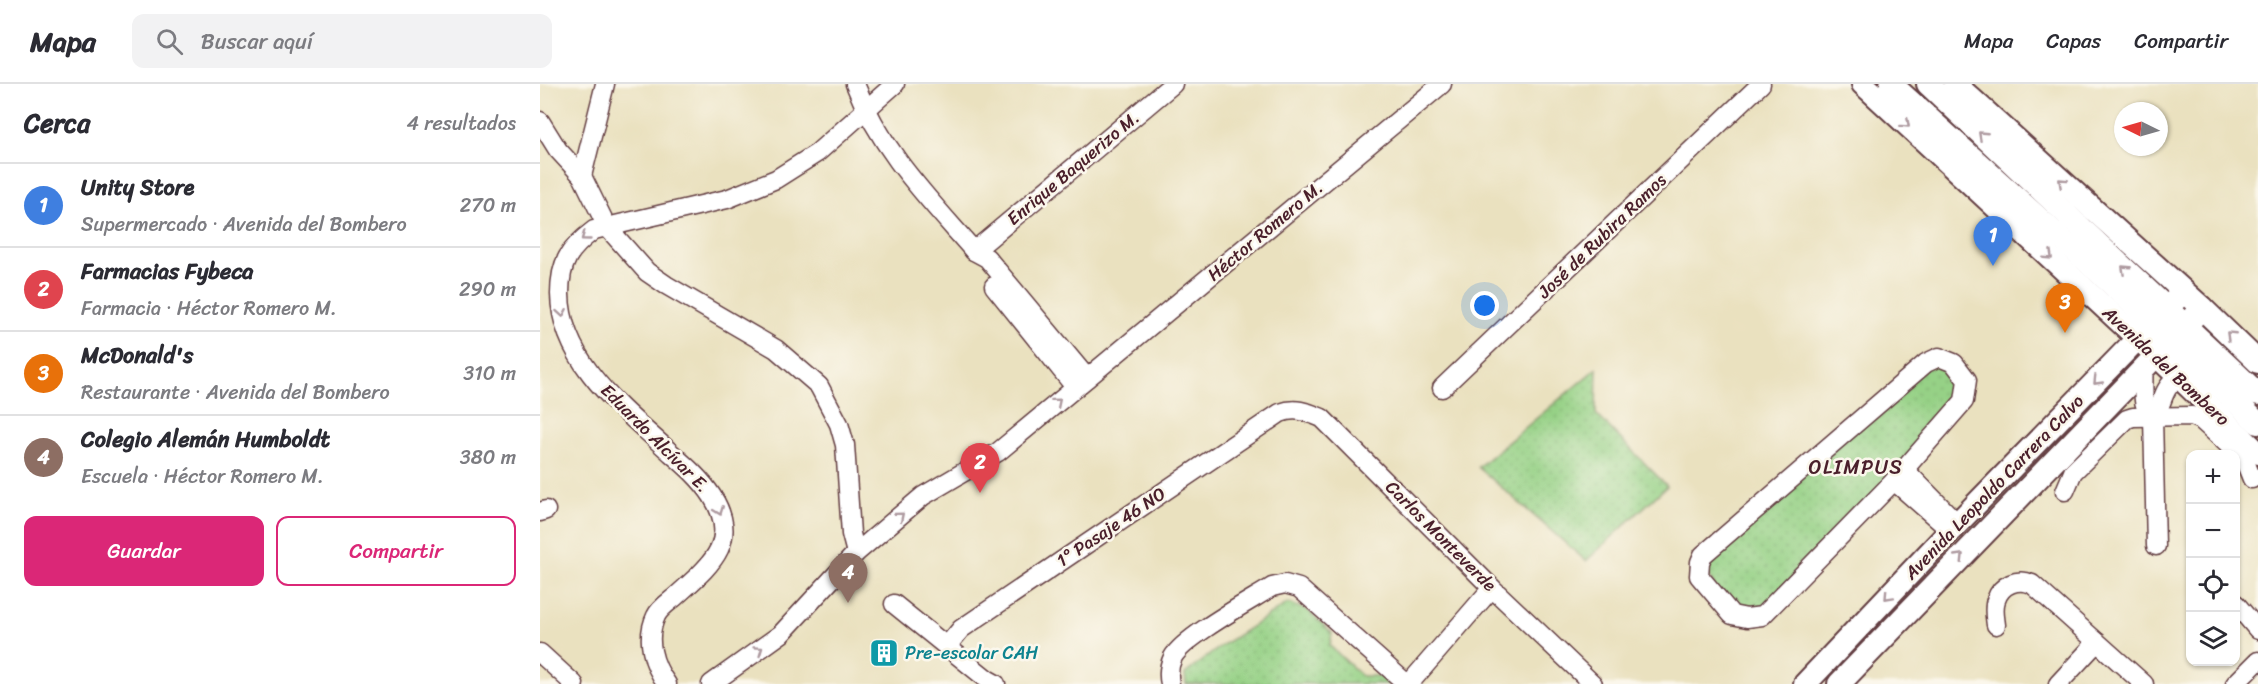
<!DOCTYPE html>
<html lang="es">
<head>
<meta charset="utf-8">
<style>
  body { margin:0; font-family:Sriracha,sans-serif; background:#f2f2f3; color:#2b2b33 }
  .controls { position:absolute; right:18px; bottom:18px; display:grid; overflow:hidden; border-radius:12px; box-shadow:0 2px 4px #0004 }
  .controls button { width:54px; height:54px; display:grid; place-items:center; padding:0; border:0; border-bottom:2px solid #e1e1e2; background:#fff; color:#2b2b33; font:30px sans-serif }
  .compass { position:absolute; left:1574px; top:18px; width:54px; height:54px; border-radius:50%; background:#fff; box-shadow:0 2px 4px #0004; rotate:275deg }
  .you { position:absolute; left:945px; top:222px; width:21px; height:21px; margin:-15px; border:4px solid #fff; border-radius:50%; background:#1a73e8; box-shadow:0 0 0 9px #1a73e833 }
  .badge { display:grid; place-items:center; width:39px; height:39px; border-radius:50%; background:#db2777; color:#fff; font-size:20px; font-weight:700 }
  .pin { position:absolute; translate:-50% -50px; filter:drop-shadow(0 2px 3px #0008) }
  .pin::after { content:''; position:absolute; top:32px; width:21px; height:18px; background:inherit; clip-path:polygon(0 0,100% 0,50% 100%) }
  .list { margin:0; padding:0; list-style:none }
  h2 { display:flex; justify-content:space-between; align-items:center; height:78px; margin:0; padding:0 24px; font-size:26px }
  h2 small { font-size:20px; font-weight:400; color:#7c7c81 }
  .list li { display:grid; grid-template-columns:39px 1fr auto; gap:18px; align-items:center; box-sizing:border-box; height:84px; padding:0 24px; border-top:2px solid #e1e1e2 }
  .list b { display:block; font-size:22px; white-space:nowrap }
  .list p { margin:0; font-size:20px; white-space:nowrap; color:#7c7c81 }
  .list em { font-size:20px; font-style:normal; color:#7c7c81 }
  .actions { display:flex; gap:12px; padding:18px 24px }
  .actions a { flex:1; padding:14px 0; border:2px solid #db2777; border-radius:12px; text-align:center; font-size:21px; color:#db2777 }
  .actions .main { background:#db2777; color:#fff }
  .icon { flex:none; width:33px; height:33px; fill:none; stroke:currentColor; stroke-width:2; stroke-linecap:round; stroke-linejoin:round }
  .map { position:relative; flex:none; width:1718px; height:600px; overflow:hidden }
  header { display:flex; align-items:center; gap:36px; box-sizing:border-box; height:84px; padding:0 30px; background:#fff; border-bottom:2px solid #e1e1e2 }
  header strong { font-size:28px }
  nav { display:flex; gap:33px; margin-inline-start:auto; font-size:21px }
  .search { width:420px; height:54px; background:#f2f2f3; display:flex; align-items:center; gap:15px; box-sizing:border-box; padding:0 21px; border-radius:12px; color:#7c7c81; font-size:22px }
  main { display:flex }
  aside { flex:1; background:#fff }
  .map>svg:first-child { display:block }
</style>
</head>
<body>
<header>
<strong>Mapa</strong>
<div class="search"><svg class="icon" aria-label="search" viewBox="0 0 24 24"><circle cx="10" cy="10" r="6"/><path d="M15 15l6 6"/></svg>Buscar aquí</div>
<nav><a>Mapa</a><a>Capas</a><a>Compartir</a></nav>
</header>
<main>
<aside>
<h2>Cerca<small>4 resultados</small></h2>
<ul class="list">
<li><span class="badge" style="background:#3f7fe0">1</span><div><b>Unity Store</b><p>Supermercado · Avenida del Bombero</p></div><em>270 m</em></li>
<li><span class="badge" style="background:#e0444e">2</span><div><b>Farmacias Fybeca</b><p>Farmacia · Héctor Romero M.</p></div><em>290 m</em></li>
<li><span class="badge" style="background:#e8710a">3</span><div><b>McDonald's</b><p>Restaurante · Avenida del Bombero</p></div><em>310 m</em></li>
<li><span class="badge" style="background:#8d6e63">4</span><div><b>Colegio Alemán Humboldt</b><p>Escuela · Héctor Romero M.</p></div><em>380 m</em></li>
</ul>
<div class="actions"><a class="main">Guardar</a><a>Compartir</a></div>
</aside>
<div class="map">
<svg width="1718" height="600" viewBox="0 0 1718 600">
  <defs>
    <pattern id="park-dots" width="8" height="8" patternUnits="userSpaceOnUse" patternTransform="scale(1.5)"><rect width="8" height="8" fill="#96d186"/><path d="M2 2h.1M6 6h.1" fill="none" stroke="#83b374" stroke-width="1.8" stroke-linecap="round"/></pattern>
  </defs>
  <rect width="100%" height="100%" fill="#fbf7ec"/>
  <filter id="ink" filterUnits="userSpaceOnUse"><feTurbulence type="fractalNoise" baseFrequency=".0167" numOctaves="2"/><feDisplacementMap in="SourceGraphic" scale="12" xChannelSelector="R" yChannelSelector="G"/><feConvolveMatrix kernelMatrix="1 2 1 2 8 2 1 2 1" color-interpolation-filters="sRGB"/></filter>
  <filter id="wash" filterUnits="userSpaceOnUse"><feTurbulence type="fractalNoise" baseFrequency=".008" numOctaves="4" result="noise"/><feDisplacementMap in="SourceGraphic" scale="24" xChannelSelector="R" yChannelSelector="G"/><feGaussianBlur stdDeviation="1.35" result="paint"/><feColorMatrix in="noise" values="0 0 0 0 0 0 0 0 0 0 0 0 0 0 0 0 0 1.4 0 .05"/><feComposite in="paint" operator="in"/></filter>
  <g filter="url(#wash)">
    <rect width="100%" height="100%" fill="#eae1bf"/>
    <g fill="url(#park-dots)" stroke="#707858" stroke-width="1.5">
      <path d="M1386,279H1414L1424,317L1222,532L1192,531L1160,478Z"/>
      <path d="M1057,284L1056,330L1127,402L1046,477L938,383Z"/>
      <path d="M748,519L769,527L792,549L790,562L822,592H848L856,600H646L645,590L681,562Z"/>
    </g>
  </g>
  <g filter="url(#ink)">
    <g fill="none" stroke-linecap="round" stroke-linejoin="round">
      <g stroke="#623c41" stroke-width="21">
        <g id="minor">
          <path d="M315,0C341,67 388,114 434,167L447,174L547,294"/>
          <path d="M0,37L18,66L42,92L67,143L107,188L126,201L236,265L279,302L299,340L305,361L311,450L316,469"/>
          <path d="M42,92L65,0"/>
          <path d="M434,167L633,0"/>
          <path d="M454,202L535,303"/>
          <path d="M1399,273L1414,279L1427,296L1424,317L1354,397L1222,532L1207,534L1192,531L1159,492L1160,478L1163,471L1386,279Z"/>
          <path d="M1603,285C1605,300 1599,324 1613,333L1616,462"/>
          <path d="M902,304L1221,0"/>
          <path d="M1613,333C1624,322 1620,306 1638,293"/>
          <path d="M1365,386L1417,439"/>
          <path d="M1354,397L1402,439"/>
          <path d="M1525,407L1533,388L1587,335L1593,333L1652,332L1661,336L1704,375L1712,395"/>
          <path d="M0,428L6,426"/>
          <path d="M354,520L447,595L456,600"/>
          <path d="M1696,520L1718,546"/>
          <path d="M1456,541C1455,533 1453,524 1456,516C1461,500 1478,494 1492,500L1604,600"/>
          <path d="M407,562L421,545L740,329C756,323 767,328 782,334L952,504L1053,600"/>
          <path d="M0,569L34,600"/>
          <path d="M127,600C113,581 105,555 116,532C119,525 129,518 135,513C168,483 202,459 172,412C161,395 146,382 131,369C84,326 21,279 20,210C20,178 29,165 54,146L187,115L236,95L277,69L355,0"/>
          <path d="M171,600L241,550L316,469L383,412L458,368L902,0"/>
          <path d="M630,600C628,591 629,581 633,573C644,553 710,517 732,503L745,500L759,504L867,600"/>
          <path d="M869,600L952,504"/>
          <path d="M1518,600L1557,558"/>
          <path d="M1695,600L1718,577"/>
        </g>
      </g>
      <g stroke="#623c41" stroke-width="26">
        <g id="major">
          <path d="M1323,0L1616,271L1718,369"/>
          <path d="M1351,0L1567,196L1718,339"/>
          <path d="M1388,0L1718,310"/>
          <path d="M1415,0L1662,224L1718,278"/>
          <path d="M1265,600L1410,447L1643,208"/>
          <path d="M1299,600L1662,224"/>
        </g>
      </g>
      <use href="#minor" stroke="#fff" stroke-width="18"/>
      <use href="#major" stroke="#fff" stroke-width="22"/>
    </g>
    <defs><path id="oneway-chevron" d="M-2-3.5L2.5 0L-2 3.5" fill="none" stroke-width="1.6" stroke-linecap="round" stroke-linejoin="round" transform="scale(1.5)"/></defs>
    <g stroke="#ae9aa0">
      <use href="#oneway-chevron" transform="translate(1366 40) rotate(42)"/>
      <use href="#oneway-chevron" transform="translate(1442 51) rotate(-137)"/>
      <use href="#oneway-chevron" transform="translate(1522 98) rotate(-138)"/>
      <use href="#oneway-chevron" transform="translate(45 153) rotate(144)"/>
      <use href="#oneway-chevron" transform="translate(1509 172) rotate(43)"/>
      <use href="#oneway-chevron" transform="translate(1585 185) rotate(-137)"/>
      <use href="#oneway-chevron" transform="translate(22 229) rotate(80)"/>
      <use href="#oneway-chevron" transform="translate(1690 251) rotate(-136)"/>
      <use href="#oneway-chevron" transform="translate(1557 297) rotate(134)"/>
      <use href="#oneway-chevron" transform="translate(517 318) rotate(-40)"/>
      <use href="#oneway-chevron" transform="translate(179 427) rotate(69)"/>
      <use href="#oneway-chevron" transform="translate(360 432) rotate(-40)"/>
      <use href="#oneway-chevron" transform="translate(1420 473) rotate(-46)"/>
      <use href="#oneway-chevron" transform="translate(1348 512) rotate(133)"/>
      <use href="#oneway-chevron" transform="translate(219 566) rotate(-35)"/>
    </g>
  </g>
  <defs>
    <g id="building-square" transform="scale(1.5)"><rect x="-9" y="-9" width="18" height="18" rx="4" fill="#0f9aa8" stroke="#fbf7ec"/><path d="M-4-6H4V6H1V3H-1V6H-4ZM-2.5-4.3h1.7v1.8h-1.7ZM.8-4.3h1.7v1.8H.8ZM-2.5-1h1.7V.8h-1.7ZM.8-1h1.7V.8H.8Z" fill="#fff"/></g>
  </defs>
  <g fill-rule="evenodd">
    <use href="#building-square" x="344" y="569"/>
  </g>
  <g text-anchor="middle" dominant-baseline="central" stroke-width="5" stroke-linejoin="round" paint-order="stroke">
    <g font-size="18" fill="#4a1f2b" stroke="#fbf7ec">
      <text transform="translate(533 84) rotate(-40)">Enrique Baquerizo M.</text>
      <text transform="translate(725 147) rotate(-40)">Héctor Romero M.</text>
      <text transform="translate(1062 152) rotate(-44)">José de Rubira Ramos</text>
      <text transform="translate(1626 282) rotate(43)">Avenida del Bombero</text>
      <text transform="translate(115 354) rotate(45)">Eduardo Alcívar E.</text>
      <text transform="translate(1454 403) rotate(-46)">Avenida Leopoldo Carrera Calvo</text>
      <text transform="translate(571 443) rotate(-34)">1° Pasaje 46 NO</text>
      <text transform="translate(901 452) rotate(45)">Carlos Monteverde</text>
    </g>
    <g font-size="18" fill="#0d838f" stroke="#fbf7ec" text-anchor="start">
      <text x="365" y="569">Pre-escolar CAH</text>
    </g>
    <g font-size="20" letter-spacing="1.5" fill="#4a1f2b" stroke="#fbf7ec">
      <text x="1316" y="383">OLIMPUS</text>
    </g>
  </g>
</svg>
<div class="controls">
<button>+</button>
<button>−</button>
<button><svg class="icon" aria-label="locate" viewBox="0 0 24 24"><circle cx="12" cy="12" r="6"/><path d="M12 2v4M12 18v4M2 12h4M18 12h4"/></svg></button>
<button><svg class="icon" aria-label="layers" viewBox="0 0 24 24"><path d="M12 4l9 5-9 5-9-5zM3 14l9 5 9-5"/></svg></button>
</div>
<svg class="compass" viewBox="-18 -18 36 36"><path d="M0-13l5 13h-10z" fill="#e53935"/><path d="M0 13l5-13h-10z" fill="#7c7c81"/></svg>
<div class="you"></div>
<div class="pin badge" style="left:1453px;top:182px;background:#3f7fe0">1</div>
<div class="pin badge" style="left:440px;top:409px;background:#e0444e">2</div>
<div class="pin badge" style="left:1525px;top:249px;background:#e8710a">3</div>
<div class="pin badge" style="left:308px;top:519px;background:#8d6e63">4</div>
</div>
</main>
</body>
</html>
